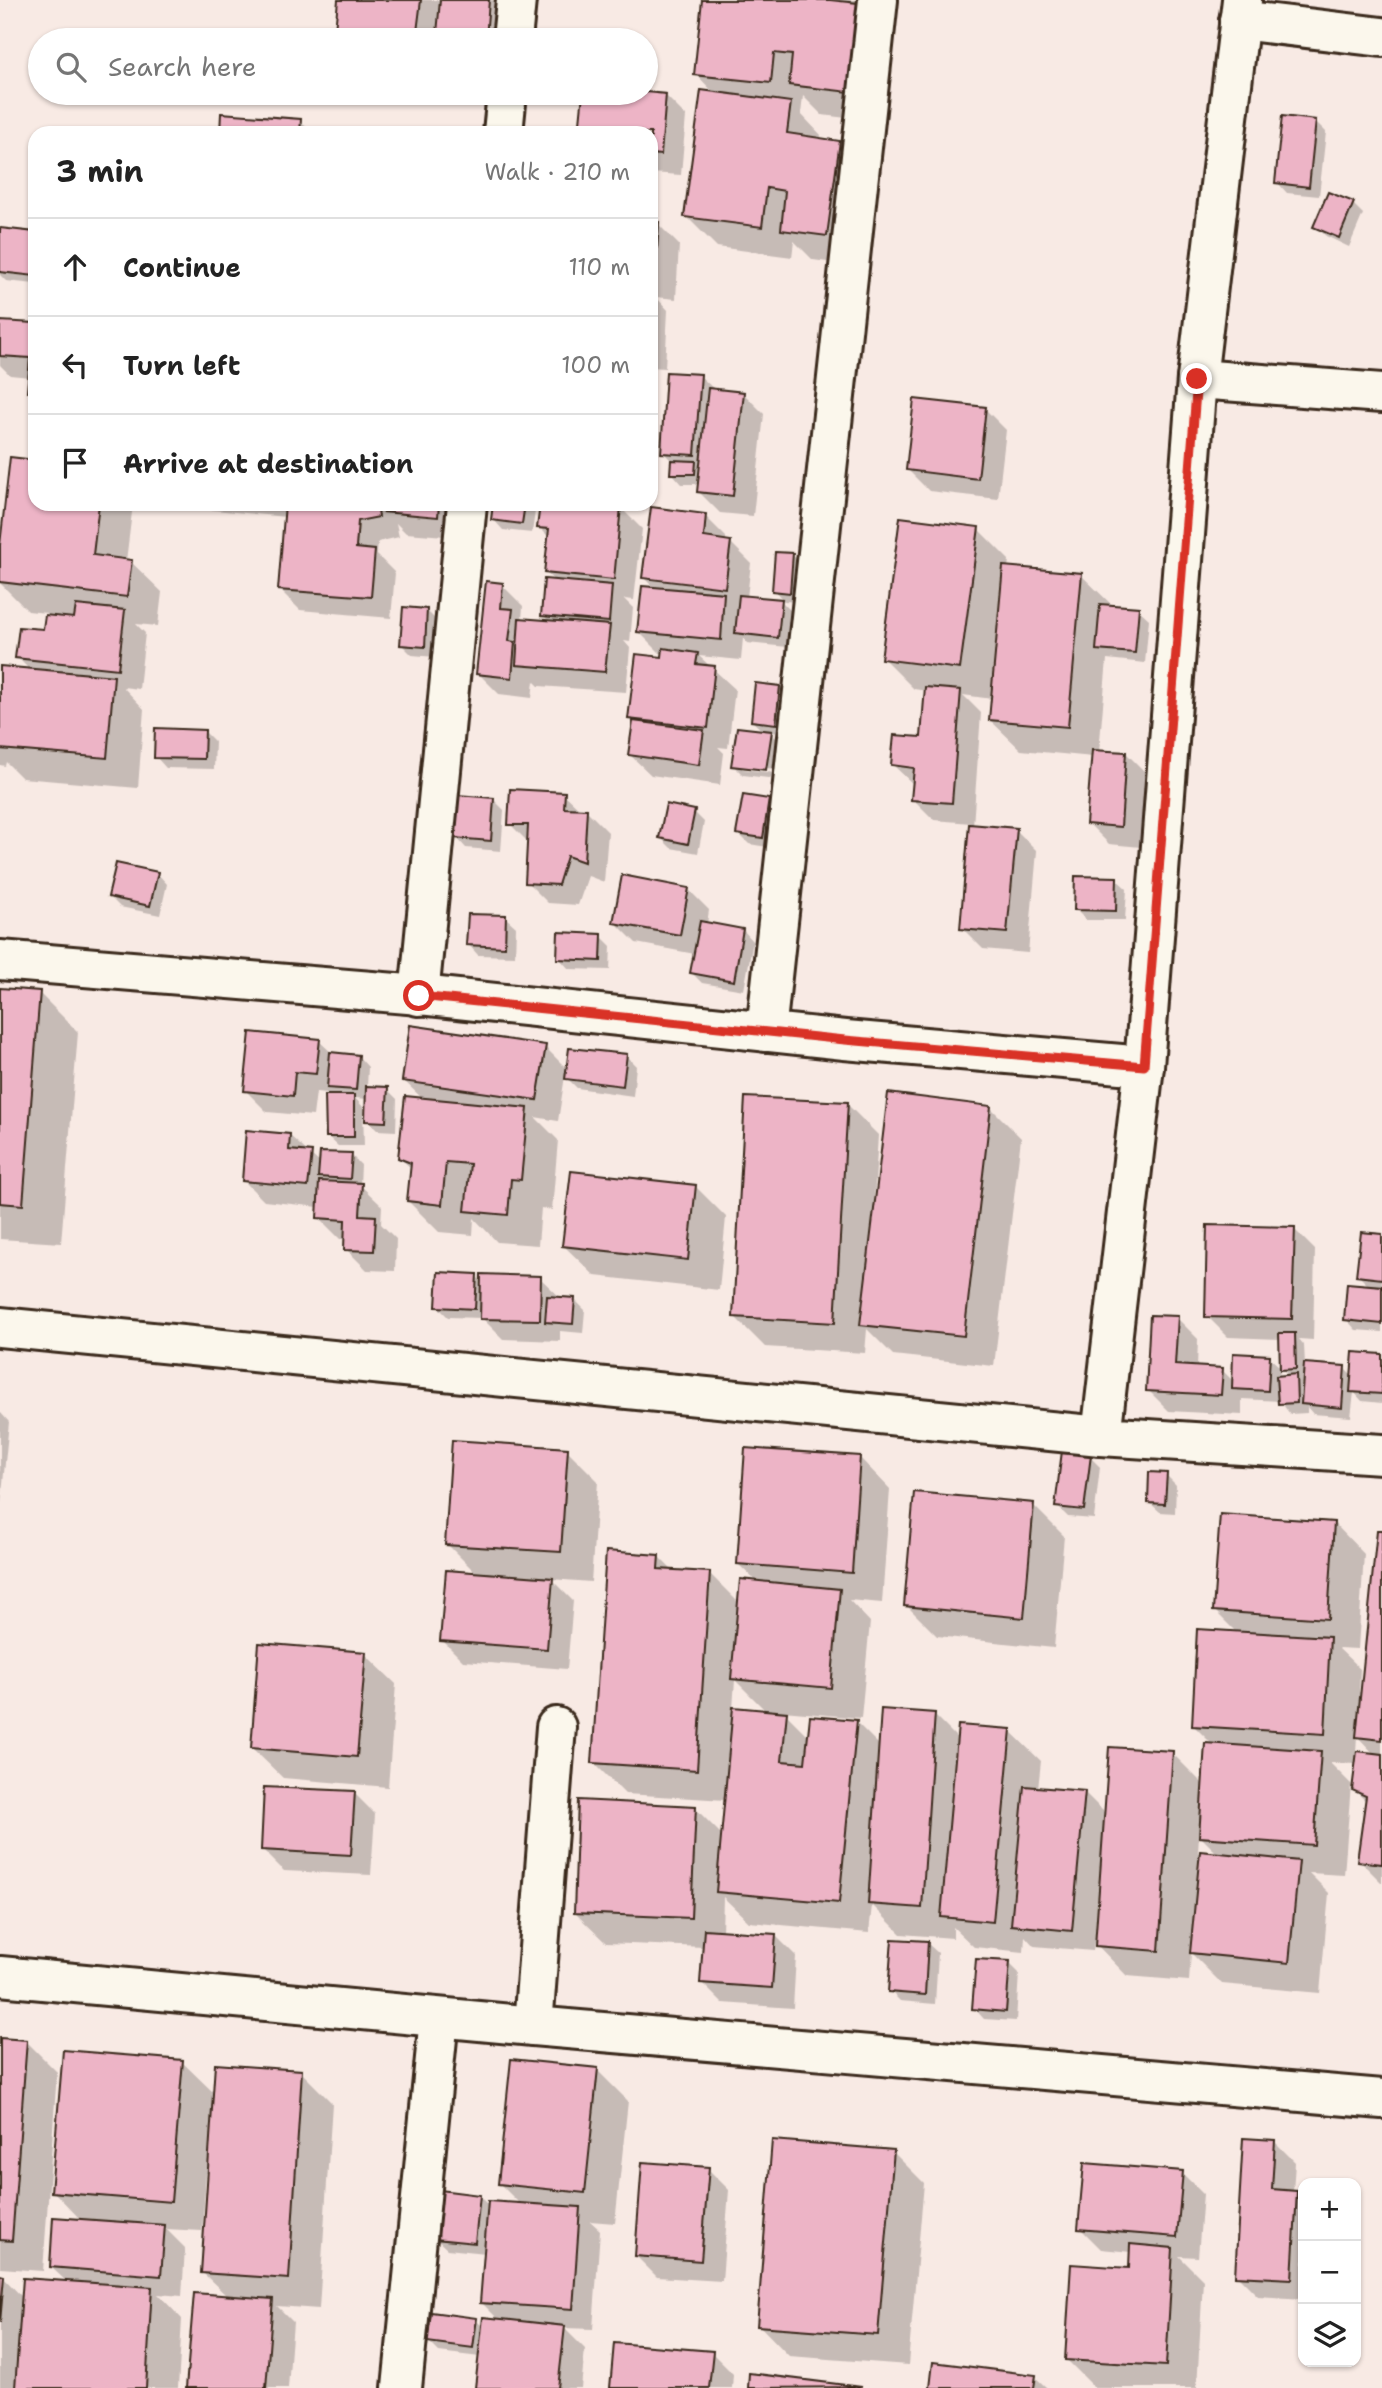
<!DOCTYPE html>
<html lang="en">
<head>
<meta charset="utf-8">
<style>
  body { margin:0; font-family:"Shantell Sans",sans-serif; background:#f2f2f2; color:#222 }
  .controls { position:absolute; right:21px; bottom:21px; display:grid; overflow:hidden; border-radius:14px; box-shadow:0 2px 5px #0004 }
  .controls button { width:63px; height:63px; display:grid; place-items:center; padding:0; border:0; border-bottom:2px solid #e0e0e0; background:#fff; color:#222; font:35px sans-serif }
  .stop { position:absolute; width:21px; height:21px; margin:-16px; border:5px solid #d93025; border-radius:50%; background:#fff }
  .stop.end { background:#d93025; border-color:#fff; box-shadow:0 2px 7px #0008 }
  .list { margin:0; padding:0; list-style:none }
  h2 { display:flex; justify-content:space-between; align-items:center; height:91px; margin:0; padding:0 28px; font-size:30px }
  h2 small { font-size:23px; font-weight:400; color:#767676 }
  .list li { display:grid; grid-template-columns:46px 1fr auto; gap:21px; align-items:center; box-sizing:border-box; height:98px; padding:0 28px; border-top:2px solid #e0e0e0 }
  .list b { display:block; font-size:26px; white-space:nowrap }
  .list em { font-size:23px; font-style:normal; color:#767676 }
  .icon { flex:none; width:38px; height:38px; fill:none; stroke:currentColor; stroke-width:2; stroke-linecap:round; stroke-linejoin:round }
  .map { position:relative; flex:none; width:1382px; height:2388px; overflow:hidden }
  .search { position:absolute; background:#fff; box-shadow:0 2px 5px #0004; left:28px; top:28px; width:630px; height:77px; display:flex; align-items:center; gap:18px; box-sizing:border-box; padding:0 24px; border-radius:38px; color:#767676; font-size:26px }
  .panel { position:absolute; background:#fff; box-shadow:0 2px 5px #0004; left:28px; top:126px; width:630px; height:385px; border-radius:21px }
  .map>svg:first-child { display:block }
</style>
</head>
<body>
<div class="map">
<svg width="1382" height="2388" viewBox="0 0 1382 2388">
  <rect width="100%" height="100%" fill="#f8eae4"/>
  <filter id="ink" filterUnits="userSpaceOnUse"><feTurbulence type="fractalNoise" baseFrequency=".0143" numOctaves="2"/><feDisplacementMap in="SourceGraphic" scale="14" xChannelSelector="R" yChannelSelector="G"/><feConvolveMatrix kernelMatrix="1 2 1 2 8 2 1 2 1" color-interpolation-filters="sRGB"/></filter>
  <g filter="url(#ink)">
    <g fill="#0003" fill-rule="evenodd">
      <path d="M340,0H511L508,40H445L440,35L439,40H346L337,31Z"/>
      <path d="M703,0H873V6L857,4L888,35L879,122L822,115L803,96L801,114L821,135L820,140L839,142L870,173L857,266L813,260L794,241L792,257L717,247L686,216L714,93L696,74Z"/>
      <path d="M455,93H495L494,104L464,102Z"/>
      <path d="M585,93H642L665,95L686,116L681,175L651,173V133H581Z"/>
      <path d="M300,121L312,133H221Z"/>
      <path d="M1315,121L1326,132L1319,196L1287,193L1277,182Z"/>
      <path d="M1353,204L1363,214L1349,247L1326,236L1315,226Z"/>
      <path d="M651,224H658L679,245L676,299L656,297L668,310L665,368L651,367Z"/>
      <path d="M0,230L35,233V284L6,281L0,275Z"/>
      <path d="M0,323L35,325V397L29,391L30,377L10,375L0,365Z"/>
      <path d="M700,376L715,390L743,393L764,414L753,516L720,513L699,492V484H682L672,473L673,462L663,452Z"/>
      <path d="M985,409L1006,430L998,499L929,491L908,470Z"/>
      <path d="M35,462V504H133L126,561L131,562L162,592L158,626L136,624L145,633L139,689L123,687L144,709L138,788L22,778L6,762L5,766L0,765V668L31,671L17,657L45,631L46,613L28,611L0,583V560Z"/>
      <path d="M189,504H460L458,537L406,533L396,523L399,537L378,542L377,555L395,573L391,618L300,610L279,589L286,517L193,508Z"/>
      <path d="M495,504H536L532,533L503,530L493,519Z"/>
      <path d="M542,504H583L621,508L642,529L634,600L624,599L633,608L630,642L624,641L630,648L626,692L539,686L534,681L532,698L499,694L478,673L502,585L523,606L522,620L550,622L543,615L556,582L546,573L550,538L539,527Z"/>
      <path d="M705,516L726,537V542H730L751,563L747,597L781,601L791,611L788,647L747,643L743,638L741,660L699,656L735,689L728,748L718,747L724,753L720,785L651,775L629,754L634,722L630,718L663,658L664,653H660L639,632L655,589L644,578Z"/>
      <path d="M978,529L1009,560L1008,568L1081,575L1112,605L1138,609L1149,619L1145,663L1107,659L1099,752L1126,753L1147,774L1141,847L1109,844L1088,823L1093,757L1021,750L990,720L992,699L963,695L981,713L973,826L1016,830L1037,851L1028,953L983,949L962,928L971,823L934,820L913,799L914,785L893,765L923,739L927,691L914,689L883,658Z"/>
      <path d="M792,555L802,565L800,602L784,601L774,590Z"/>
      <path d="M427,611L437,621L435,657L412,655L402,645Z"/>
      <path d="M780,688L790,698L786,733L770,732L781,743L776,779L743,775L733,765L764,732L752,721ZM742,765L775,769V773L742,769Z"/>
      <path d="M204,731L215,742L214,769L166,768L156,757Z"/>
      <path d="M564,794L581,810L587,811L608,832L604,882L588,876L578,905L548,903L527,882L529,843L510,824Z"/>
      <path d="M494,800L504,810L501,851L466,848L456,837Z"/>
      <path d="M769,801L779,811L773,848L749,844L738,833Z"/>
      <path d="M694,812L704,822L698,853L671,848L661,838Z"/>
      <path d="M157,873L167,884L160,915L120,907L110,897Z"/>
      <path d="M1116,879L1127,889L1125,920H1086L1076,910Z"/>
      <path d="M688,889L709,910L707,924L743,930L753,941L744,990L702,983L692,973L695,954L636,943L615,922Z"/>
      <path d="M505,917L516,927L515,956L478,955L468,944Z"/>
      <path d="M601,936L611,946L610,970L569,969L559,958Z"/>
      <path d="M0,990L39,993L78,1032L61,1243L0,1239Z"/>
      <path d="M319,1041L333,1054L358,1056L368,1067L367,1088L387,1089L397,1099L396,1131L377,1130L367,1120L368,1099L355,1098L363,1107L364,1146H338L327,1136L337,1094L316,1092L313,1116L267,1112L246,1091Z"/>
      <path d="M545,1047L568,1070L626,1056L636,1066L633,1096L577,1088L565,1076L558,1121L535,1117L558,1140L552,1210L541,1208L538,1245L497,1242L474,1218L473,1235L439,1232L408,1201L412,1169L400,1158L423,1099L403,1080Z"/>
      <path d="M847,1104L878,1135L874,1200H877L990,1107L1021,1138L994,1366L893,1355L867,1329L865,1353L765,1347L734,1316Z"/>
      <path d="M289,1135L321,1164L351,1155L361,1165L360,1185L382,1206L381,1224L396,1239L395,1271L367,1270L346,1249V1239H340L319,1218V1207L264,1201L243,1180Z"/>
      <path d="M696,1187L726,1217L719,1290L595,1276L564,1246Z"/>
      <path d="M1294,1229L1315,1250L1313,1340L1299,1339L1304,1345L1305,1365L1344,1368L1353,1377L1382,1355V1403L1362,1401L1354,1392L1351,1417L1313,1414L1307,1407V1413L1290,1414L1280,1401L1242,1399V1415L1169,1411L1148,1390L1177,1318L1198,1339L1197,1368L1222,1370L1234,1382L1269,1357L1280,1367L1279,1378L1290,1377L1282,1369L1281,1339L1228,1337L1207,1316Z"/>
      <path d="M1382,1236V1332L1356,1330L1346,1319L1369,1286L1358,1275Z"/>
      <path d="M476,1276L483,1283L540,1278L561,1298L574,1299L585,1310L583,1333L560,1331V1341L503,1339L482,1318L448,1317L437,1306Z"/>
      <path d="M0,1412L9,1422L0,1514Z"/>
      <path d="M567,1450L598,1481L591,1582L551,1579L573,1601L567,1669L463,1661L442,1640L477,1574L447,1544Z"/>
      <path d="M1090,1457L1100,1467L1094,1519L1068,1517L1057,1506Z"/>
      <path d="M860,1458L890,1489L882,1603L849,1600L870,1622L861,1718L783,1711L810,1738L856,1722L880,1746L934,1715L958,1739L1010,1731L1041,1761L1038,1789L1084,1792L1106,1814L1172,1753L1204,1785L1213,1745L1194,1726L1237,1633L1215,1611L1334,1523L1364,1554L1358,1649L1338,1648L1360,1669L1359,1692L1362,1693L1382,1532V1883L1359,1860L1367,1802L1354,1790L1357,1764L1330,1763L1351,1784L1344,1875L1309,1873L1329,1893L1320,1993L1222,1984L1191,1953L1189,1981L1127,1976L1094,1942L1093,1951L1034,1946L1025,1936L1024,1952L974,1947L953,1927V1938L901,1934L872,1905L869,1933L749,1922L723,1897L722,1932L775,1935L796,1956L793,2008L722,2003L701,1982L704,1947L606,1943L575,1913L695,1808L723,1836L726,1800L625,1794L594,1763L658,1556L673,1571L709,1573L740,1604L758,1583L738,1564ZM735,1680L767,1712L733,1709ZM1357,1736L1375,1755L1356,1752ZM1199,1835L1219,1855L1198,1853Z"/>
      <path d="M1166,1475L1176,1485L1175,1513L1160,1512L1149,1502Z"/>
      <path d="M1033,1505L1064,1536L1054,1648L937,1636L906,1605Z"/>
      <path d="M365,1654L396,1684L388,1787L283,1778L252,1748Z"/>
      <path d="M354,1793L375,1814L371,1875L284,1871L263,1850Z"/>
      <path d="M927,1943L938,1953L935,2004L900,2001L890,1991Z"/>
      <path d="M1009,1963L1019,1973L1016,2021L984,2019L974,2008Z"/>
      <path d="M0,2040L27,2042L57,2072L43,2271L0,2268Z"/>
      <path d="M182,2062L215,2094L301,2072L332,2103L319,2309L277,2306L293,2322L288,2388H188L228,2297L203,2273L210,2174L206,2173L202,2231L166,2229L185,2248L182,2296L158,2294L182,2319L178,2388H0V2277H3L23,2298L67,2282L51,2267L82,2221L53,2191Z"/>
      <path d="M597,2070L628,2101L615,2223L590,2221L600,2230L593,2329L564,2328L585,2349L581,2388H476L480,2357L439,2352L429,2342L476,2320L483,2327L500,2321L482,2303L486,2253L447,2249L436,2239L479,2196L489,2206L521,2205L500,2184Z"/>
      <path d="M1274,2141L1295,2162L1293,2193L1303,2200V2299L1258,2296L1237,2275Z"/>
      <path d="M893,2152L924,2183L908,2365L789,2356L759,2325Z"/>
      <path d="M708,2169L729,2190L722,2281L657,2277L636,2256Z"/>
      <path d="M1182,2173L1203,2194L1198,2257L1179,2256L1203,2280L1197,2388H1095L1067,2360L1130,2269L1131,2252L1101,2249L1080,2228Z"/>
      <path d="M712,2353L733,2374L732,2388H612Z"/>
      <path d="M751,2375L853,2388H749Z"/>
      <path d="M1035,2377L1047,2388H931Z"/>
    </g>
    <g fill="#edb4c6" stroke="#3b2a1e" stroke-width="2">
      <path d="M338,0H421L416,40L335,31Z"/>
      <path d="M440,0H489L486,39L437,34Z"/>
      <path d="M702,0H830L858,3L849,92L789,85L792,55L774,53L771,83L694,75Z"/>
      <path d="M701,90L791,102L787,133L840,141L827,236L781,230L785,191L767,188L762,227L684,217Z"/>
      <path d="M646,92L666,94L661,155L651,154V133H579L583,93Z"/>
      <path d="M221,113L301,119L300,133H220Z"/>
      <path d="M1282,116L1316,120L1309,187L1275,183Z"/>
      <path d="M1328,192L1354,202L1339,238L1313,227Z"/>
      <path d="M651,222H659L655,278H651Z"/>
      <path d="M0,228L35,232V276L0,272Z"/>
      <path d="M0,321L35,323V392H27L30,358L0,356Z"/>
      <path d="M666,372L701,374L695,455L661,453Z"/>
      <path d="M708,388L744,392L733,496L697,492Z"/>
      <path d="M914,399L986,407L978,479L906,470Z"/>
      <path d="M10,457L35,460V504H99L93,555L132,560L127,597L0,582V545Z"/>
      <path d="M671,460L696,461L695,474H670Z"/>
      <path d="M285,504H377L379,517L358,521L356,548L375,550L371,597L278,590Z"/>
      <path d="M383,504H439L438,517L383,512Z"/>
      <path d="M493,504H525L522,524L491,520Z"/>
      <path d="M540,504L621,506L614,580L544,573L549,529L537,528Z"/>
      <path d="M651,507L706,514L704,537L731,541L725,588L642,578Z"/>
      <path d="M900,517L979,527L960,669L881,659Z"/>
      <path d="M775,552L793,553L790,593L772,591Z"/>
      <path d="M1003,566L1082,573L1068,727L989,720Z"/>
      <path d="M544,579L612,585L609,622L541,616Z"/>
      <path d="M486,581L503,583L501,608L513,609L509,641L515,642L512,678L476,674Z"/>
      <path d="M642,586L724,593L721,640L637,632Z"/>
      <path d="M739,595L782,599L778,638L735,633Z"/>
      <path d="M1100,604L1139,607L1135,653L1096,650Z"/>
      <path d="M76,605L125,610L118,669L15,658L19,627L43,629L45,615L74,618Z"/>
      <path d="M403,607L427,609L425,647L400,645Z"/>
      <path d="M519,618L610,625L605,672L516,665Z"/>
      <path d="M663,648L698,653L696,664L715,666L708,728L628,719L636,654L662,657Z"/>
      <path d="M0,666L114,676L107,758L0,749Z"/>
      <path d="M755,683L780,686L776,724L751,721Z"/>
      <path d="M925,687L961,690L952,803L911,800L914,768L891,765L894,735L921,737Z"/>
      <path d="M633,721L704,730L699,765L628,755Z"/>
      <path d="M737,727L772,731L766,770L731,766Z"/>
      <path d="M155,728L205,730L204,759L154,758Z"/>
      <path d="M1092,750L1126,752L1121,827L1086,824Z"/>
      <path d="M510,789L565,792L564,808L587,809L584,862L567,856L558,885L525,883L528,825H508Z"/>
      <path d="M457,795L494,798L491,841L454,838Z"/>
      <path d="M743,795L769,799L763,838L736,834Z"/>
      <path d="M666,804L695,810L688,844L659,838Z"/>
      <path d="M969,824L1017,828L1007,933L960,929Z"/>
      <path d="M116,863L158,872L150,906L108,897Z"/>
      <path d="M622,875L689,888L680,935L613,923Z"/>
      <path d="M1075,876L1117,877L1116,911L1074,910Z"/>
      <path d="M468,914L506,915L505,947L466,945Z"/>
      <path d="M700,921L743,929L734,981L690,973Z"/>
      <path d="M558,932L602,934L601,961L557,959Z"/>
      <path d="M0,988L40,991L23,1205L0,1203Z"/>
      <path d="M410,1025L546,1045L537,1100L402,1081Z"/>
      <path d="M250,1032L320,1039L316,1074L295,1072L293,1096L244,1091Z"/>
      <path d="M569,1048L627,1054L623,1086L565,1079Z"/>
      <path d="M330,1052L359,1055L356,1090L327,1088Z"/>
      <path d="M366,1086L388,1087L386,1122L365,1121Z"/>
      <path d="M888,1093L991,1106L964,1336L860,1325Z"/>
      <path d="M325,1095H354V1137H326Z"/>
      <path d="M405,1096L528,1108L521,1180L511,1179L508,1215L465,1211L470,1164L446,1162L442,1205L407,1201L411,1163L398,1158Z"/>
      <path d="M745,1097L848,1102L835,1323L733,1317Z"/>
      <path d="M246,1130L290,1134L289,1150L312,1152L308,1187L242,1181Z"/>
      <path d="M320,1152L352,1153L350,1179L318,1177Z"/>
      <path d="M571,1171L696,1185L688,1260L562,1246Z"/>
      <path d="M319,1181L362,1183L360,1215L376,1216L374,1251L344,1250L345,1220L317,1218Z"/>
      <path d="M1207,1225L1295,1227L1292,1319L1205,1317Z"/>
      <path d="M1361,1232L1382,1234V1279L1356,1276Z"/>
      <path d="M438,1272L477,1274L475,1309L436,1307Z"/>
      <path d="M481,1274L541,1276L540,1320L480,1319Z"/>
      <path d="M1347,1283L1382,1286V1324L1344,1320Z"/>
      <path d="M547,1296L575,1298L573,1324L545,1322Z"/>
      <path d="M1150,1315L1178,1316L1175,1365L1223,1368L1221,1395L1146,1391Z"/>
      <path d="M1279,1333H1295L1296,1369L1280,1370Z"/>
      <path d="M1353,1352L1382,1354V1394L1350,1392Z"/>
      <path d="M1233,1353L1270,1355L1268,1391L1232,1389Z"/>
      <path d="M1304,1363L1345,1366L1342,1408L1301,1404Z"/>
      <path d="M1296,1374L1297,1403L1278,1404L1276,1376Z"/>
      <path d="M452,1440L568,1448L561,1552L445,1545Z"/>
      <path d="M745,1448L860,1456L852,1573L737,1564Z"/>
      <path d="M1062,1451L1091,1455L1084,1510L1055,1507Z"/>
      <path d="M1149,1472L1167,1473L1165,1504L1148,1503Z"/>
      <path d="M914,1492L1034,1503L1024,1618L904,1606Z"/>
      <path d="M1220,1514L1334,1522L1328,1619L1213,1611Z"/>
      <path d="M1377,1530H1382V1740L1356,1737Z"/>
      <path d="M606,1551L659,1555L658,1569L710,1572L697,1770L592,1763Z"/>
      <path d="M446,1570L553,1578L547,1649L440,1641Z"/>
      <path d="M740,1579L840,1589L831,1688L731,1679Z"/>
      <path d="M1197,1629L1330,1637L1325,1734L1192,1726Z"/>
      <path d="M259,1643L366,1652L357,1757L251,1748Z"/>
      <path d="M733,1707L787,1712L782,1761L805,1763L810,1716L857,1720L839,1903L716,1892Z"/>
      <path d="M881,1709L935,1713L922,1908L868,1904Z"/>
      <path d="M958,1725L1011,1729L993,1922L941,1917Z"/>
      <path d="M1205,1743L1321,1751L1314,1845L1199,1837Z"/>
      <path d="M1109,1747L1173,1751L1159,1951L1095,1946Z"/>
      <path d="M1357,1751L1382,1754V1864L1357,1861L1366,1796L1352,1790Z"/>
      <path d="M1024,1786L1085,1791L1072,1931L1011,1925Z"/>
      <path d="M264,1787L355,1791L351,1855L261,1850Z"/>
      <path d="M578,1800L696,1806L691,1918L574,1913Z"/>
      <path d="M1200,1851L1299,1861L1289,1963L1190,1953Z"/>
      <path d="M704,1929L776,1934L772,1988L700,1983Z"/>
      <path d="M892,1939L928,1941L925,1995L888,1992Z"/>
      <path d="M976,1959L1010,1961L1006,2012L972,2009Z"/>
      <path d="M0,2038L27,2040L12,2241L0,2240Z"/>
      <path d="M63,2050L183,2060L171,2202L51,2192Z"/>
      <path d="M511,2059L598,2068L585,2193L498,2184Z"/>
      <path d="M215,2064L302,2070L289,2279L201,2273Z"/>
      <path d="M1243,2138L1275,2140L1272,2189L1297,2191L1292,2279L1235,2276Z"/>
      <path d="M772,2140L894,2150L878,2335L757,2326Z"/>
      <path d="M642,2162L709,2167L701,2261L635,2256Z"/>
      <path d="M1084,2163L1183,2171L1177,2237L1078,2229Z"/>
      <path d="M440,2190L480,2195L475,2243L435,2239Z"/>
      <path d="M488,2201L580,2207L573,2309L480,2303Z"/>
      <path d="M53,2217L165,2225L161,2276L50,2267Z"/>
      <path d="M1130,2244L1173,2248L1166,2366L1065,2360L1071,2264L1129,2268Z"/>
      <path d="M0,2275L4,2276L0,2323Z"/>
      <path d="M23,2278L152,2287L146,2388H15Z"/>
      <path d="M194,2293L273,2299L266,2388H186Z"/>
      <path d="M431,2312L477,2318L473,2348L427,2342Z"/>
      <path d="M483,2317L565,2326L558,2388H475Z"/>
      <path d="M614,2343L713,2351L709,2388H610Z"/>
      <path d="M933,2362L1036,2375L1034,2388H930Z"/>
      <path d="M749,2373L862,2387L748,2388Z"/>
    </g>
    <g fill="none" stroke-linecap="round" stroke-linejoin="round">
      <g stroke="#3b2a1e" stroke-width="44">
        <g id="minor">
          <path d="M1242,0L1197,379L1144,1066L1101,1436L1382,1454"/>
          <path d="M1239,20L1382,37"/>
          <path d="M512,40L516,0"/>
          <path d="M503,133L507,93"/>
          <path d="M1197,379L1382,393"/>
          <path d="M0,960L420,995L845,1040L1144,1066"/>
          <path d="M419,996L467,504"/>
          <path d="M766,1032L878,0"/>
          <path d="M0,1327L1101,1436"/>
          <path d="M0,1976L533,2026L1382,2099"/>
          <path d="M533,2026L556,1727"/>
          <path d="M402,2388L439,2018"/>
        </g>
      </g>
      <use href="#minor" stroke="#fbf7ec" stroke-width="38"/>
    </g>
  </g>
  <g fill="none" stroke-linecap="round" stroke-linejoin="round" filter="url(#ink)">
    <path stroke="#d93025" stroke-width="9" d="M419,996L845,1040L1144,1066L1197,379"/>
  </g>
</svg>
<div class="controls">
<button>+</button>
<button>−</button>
<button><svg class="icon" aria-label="layers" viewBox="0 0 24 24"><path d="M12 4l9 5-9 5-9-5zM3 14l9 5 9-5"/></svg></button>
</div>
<div class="stop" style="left:419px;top:996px"></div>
<div class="stop end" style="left:1197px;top:379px"></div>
<div class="search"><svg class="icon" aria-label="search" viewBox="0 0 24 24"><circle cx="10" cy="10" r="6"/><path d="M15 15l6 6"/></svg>Search here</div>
<section class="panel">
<h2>3 min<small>Walk · 210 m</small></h2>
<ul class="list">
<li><svg class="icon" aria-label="ahead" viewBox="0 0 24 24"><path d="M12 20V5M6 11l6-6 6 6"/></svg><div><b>Continue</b></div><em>110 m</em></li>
<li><svg class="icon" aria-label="left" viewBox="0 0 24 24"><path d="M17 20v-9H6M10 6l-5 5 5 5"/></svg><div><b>Turn left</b></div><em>100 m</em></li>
<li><svg class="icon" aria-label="arrive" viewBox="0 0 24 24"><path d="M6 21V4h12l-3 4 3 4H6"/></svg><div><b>Arrive at destination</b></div></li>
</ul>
</section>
</div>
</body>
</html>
